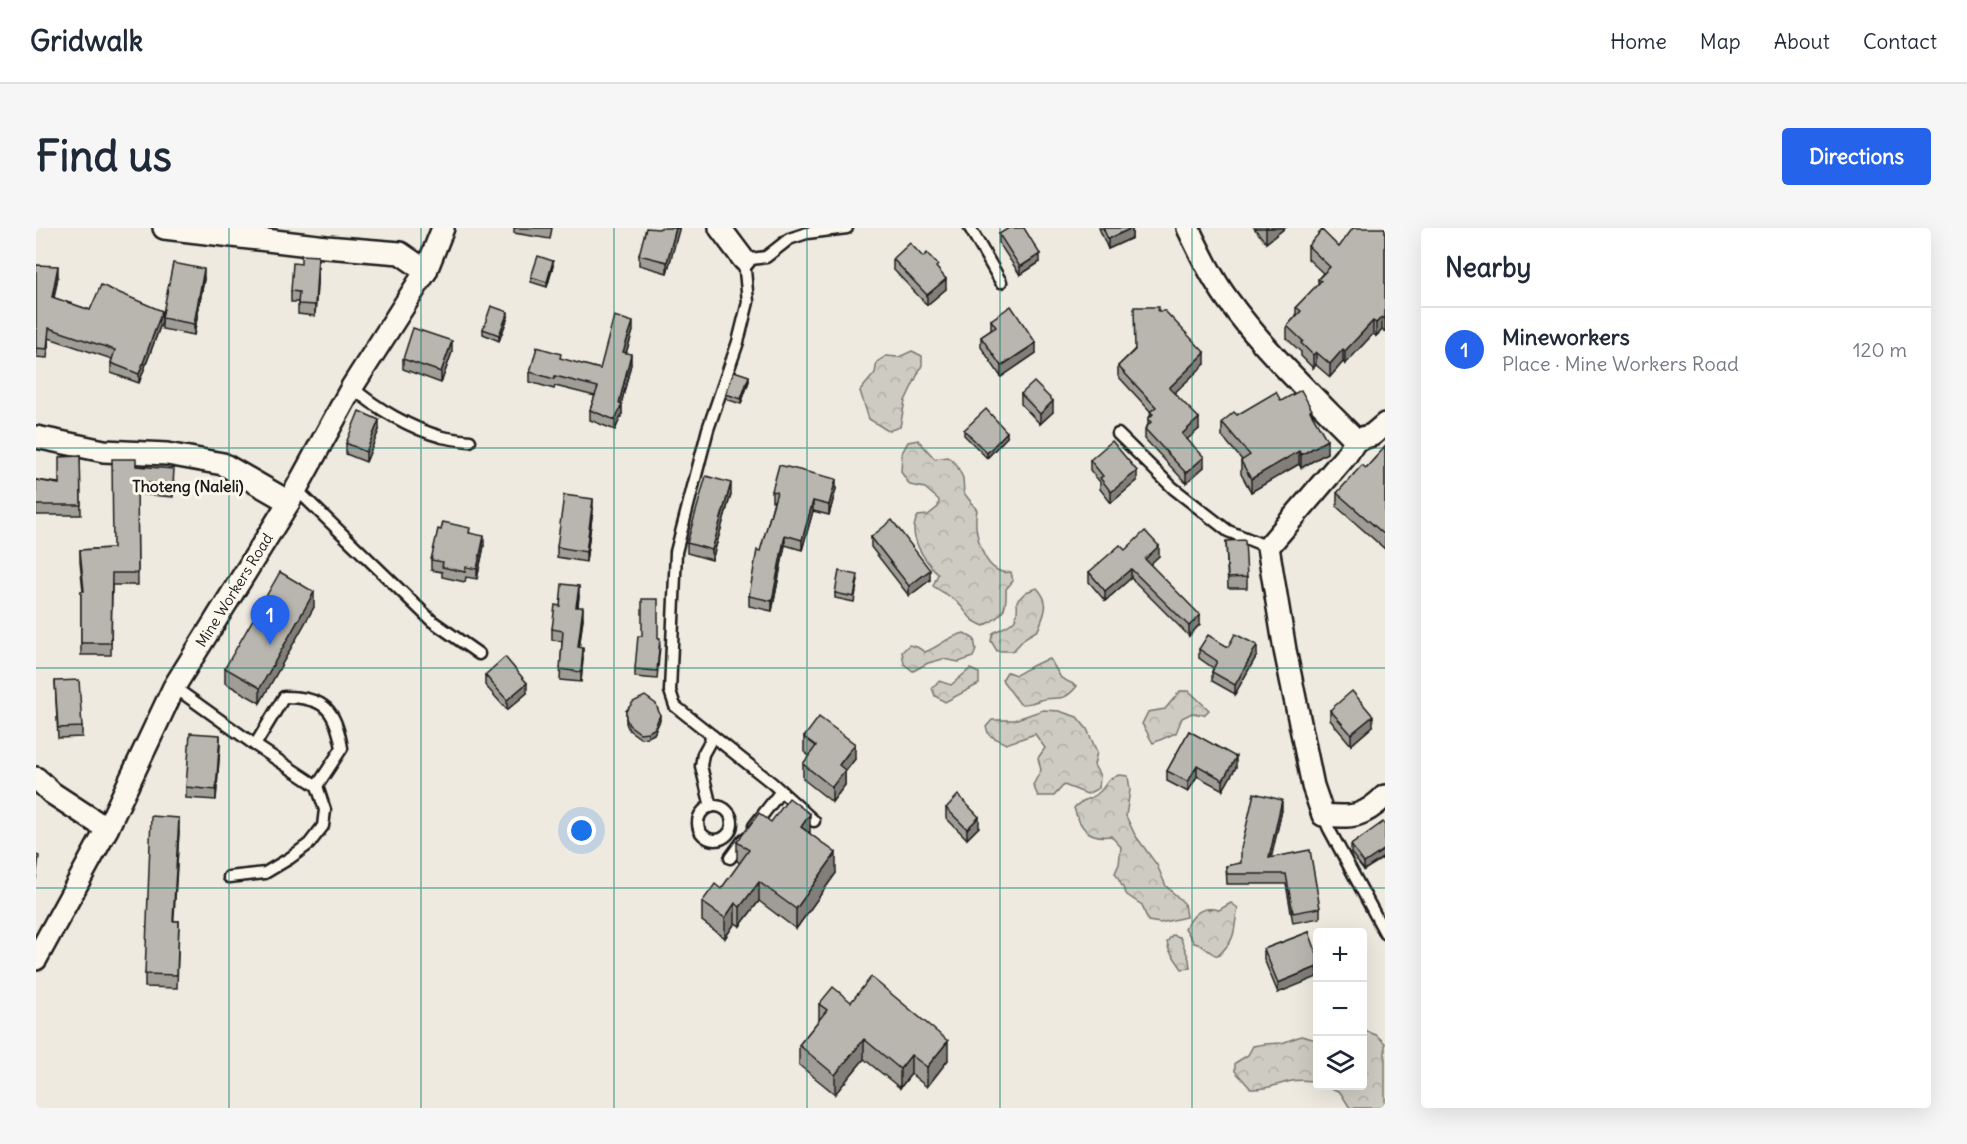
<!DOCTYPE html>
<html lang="en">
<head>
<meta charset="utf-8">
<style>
  body { margin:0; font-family:Delius,sans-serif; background:#f6f6f7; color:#1f2937 }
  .controls { position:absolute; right:18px; bottom:18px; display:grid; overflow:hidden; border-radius:6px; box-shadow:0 6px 24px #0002 }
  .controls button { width:54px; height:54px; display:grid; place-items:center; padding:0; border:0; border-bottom:2px solid #e0e1e3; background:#fff; color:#1f2937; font:30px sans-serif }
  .you { position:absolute; left:546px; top:603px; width:21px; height:21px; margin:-15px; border:4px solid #fff; border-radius:50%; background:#1a73e8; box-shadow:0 0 0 9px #1a73e833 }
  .badge { display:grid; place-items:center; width:39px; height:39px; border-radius:50%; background:#2563eb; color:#fff; font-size:20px; font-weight:700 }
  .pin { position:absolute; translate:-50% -50px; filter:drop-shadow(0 2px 3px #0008) }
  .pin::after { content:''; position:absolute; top:32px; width:21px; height:18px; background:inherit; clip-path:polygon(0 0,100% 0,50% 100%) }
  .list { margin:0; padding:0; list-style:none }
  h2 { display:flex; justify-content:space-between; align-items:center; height:78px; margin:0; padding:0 24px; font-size:26px }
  h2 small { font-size:20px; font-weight:400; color:#747a83 }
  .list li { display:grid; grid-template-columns:39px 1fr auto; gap:18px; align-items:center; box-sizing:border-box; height:84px; padding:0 24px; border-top:2px solid #e0e1e3 }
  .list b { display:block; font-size:22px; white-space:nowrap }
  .list p { margin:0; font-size:20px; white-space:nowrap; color:#747a83 }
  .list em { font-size:20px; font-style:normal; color:#747a83 }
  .icon { flex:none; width:33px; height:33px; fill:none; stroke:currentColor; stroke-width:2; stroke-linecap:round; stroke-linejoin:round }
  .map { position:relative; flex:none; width:1349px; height:880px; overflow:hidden; border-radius:6px }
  header { display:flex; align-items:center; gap:36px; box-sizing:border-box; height:84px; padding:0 30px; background:#fff; border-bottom:2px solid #e0e1e3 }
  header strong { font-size:28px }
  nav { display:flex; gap:33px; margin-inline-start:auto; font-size:21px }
  .intro { display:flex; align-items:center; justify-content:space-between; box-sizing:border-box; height:144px; padding:0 36px }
  h1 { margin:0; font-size:42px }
  .button { padding:15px 27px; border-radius:6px; background:#2563eb; color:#fff; font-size:21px; font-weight:700 }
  main { display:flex; gap:36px; padding:0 36px }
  aside { flex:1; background:#fff; border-radius:6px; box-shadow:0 6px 24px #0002 }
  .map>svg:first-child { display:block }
</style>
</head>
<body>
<header>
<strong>Gridwalk</strong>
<nav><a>Home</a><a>Map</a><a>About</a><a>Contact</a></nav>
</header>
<div class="intro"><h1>Find us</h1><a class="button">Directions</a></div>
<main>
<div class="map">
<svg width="1349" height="880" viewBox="0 0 1349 880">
  <defs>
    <pattern id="forest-crowns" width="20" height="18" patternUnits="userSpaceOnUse" patternTransform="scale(1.5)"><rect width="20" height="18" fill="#ceccc2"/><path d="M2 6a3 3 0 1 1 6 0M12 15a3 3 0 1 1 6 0" fill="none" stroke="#b0afa6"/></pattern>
  </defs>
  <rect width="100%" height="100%" fill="#eeeadf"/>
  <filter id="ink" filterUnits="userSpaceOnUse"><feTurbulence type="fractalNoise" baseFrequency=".0167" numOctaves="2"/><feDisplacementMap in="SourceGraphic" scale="12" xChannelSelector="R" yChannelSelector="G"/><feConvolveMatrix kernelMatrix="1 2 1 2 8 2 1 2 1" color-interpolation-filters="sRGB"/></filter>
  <g filter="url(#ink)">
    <g fill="url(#forest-crowns)" stroke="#75746f" stroke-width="1.5">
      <path d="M876,123L886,128V137L869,173L864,199L852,203L833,191L824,163L839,145L841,134L850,128L863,129Z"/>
      <path d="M882,212L899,231L912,229L920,236L927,250L928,265L941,282C937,300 945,338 966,344C969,345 972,344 975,344L977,353L970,361C971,383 967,387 948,398C931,391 934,387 922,375C918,370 904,363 897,358L902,346C888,332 870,307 882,288L892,287L902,279L903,272L889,260L874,257L865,244L866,225L872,214Z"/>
      <path d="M1001,360C1015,375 1009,384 1002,402L990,409L977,423H961L955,413L957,405C976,395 983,396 981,373L990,364Z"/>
      <path d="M928,405L938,411L940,422L937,429L923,434L907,431L892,435L877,443L868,436L866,424L873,417L881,419L889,424C906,417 909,410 928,405Z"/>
      <path d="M1014,431L1025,450L1041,458C1027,476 1021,467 1004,472C996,475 993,476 984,476L966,452L971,444L980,447C992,441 1002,433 1014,431Z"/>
      <path d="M934,441L943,445V456L909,474L899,468L896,460L903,453L915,457Z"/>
      <path d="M1144,463H1153L1173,482L1168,487L1156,485L1146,490L1140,505L1117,515C1112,508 1111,502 1106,496L1112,484L1129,481Z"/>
      <path d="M1007,482L1023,483L1041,489L1051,501L1061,524L1058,537L1064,548L1063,560L1051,566L1028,557L1018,568H1002L997,557L1005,542L1002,530L1009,520L999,506L970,516L953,507L950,499L956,492H978Z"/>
      <path d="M1083,547L1092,548L1094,562L1090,588L1099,607L1121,637L1130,658L1148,675L1150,689L1124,695L1112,693L1106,677L1091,667L1079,645L1083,636L1085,619L1075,608C1052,611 1044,600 1038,580C1047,570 1051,573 1060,567C1072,559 1067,552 1083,547Z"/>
      <path d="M1195,675L1202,680C1196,705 1203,707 1182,728C1172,725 1169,717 1158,715L1149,700C1158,686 1165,677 1183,682Z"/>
      <path d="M1136,707L1144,709L1153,731L1154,740L1146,741L1133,722L1131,714Z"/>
      <path d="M1327,802L1340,807L1349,815V880H1314L1304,864L1291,858H1326Z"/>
      <path d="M1265,808L1281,812V854C1252,847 1241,862 1215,861L1199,843V835L1212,827L1217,818L1229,816L1246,815Z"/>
    </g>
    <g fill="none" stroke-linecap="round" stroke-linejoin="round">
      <g stroke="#1c1c1c" stroke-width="15">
        <g id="service">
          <path d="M934,0L965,54"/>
          <path d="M316,159C339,180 376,201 406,209C415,211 424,212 434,213"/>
          <path d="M1082,206L1137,260L1192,303L1232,319"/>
          <path d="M260,261L396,393L443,426"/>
          <path d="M138,459L219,517L281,558L289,582L287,598L273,616L254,630L229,645L193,649"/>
          <path d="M219,517L248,469C289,469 299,481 306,520L281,558"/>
          <circle cx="679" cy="595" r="17"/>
          <path d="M675,579L665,538L667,526L677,508"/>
          <path d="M1287,587L1293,601L1349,705"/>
          <path d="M778,593L736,555L639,478L634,463L640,324L672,201L702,114L712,74L708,32L730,29L753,11L771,5L811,0"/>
          <path d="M718,598L745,563"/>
          <path d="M694,630L708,611"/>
        </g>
      </g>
      <g stroke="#1c1c1c" stroke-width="26">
        <g id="minor">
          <path d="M128,0L290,19L364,25L390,43"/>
          <path d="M684,0L708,32"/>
          <path d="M1152,0C1164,25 1176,50 1192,72C1229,123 1276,167 1320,212"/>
          <path d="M1349,196L1336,207L1320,212L1309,229L1232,319L1249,422L1277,558L1287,587C1316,590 1328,589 1349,568"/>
          <path d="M0,209L68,223L131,226L187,236L253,274"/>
          <path d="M0,550L16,565L71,601"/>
          <path d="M0,731L71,601L138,459L253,274L316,159L390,43L407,0"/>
        </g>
      </g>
      <use href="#service" stroke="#fbf7ec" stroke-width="10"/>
      <use href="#minor" stroke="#fbf7ec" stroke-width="21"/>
    </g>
    <g fill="#9f9d96" stroke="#1c1c1c" stroke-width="1.5">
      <path d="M478,0H516L514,11L478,5Z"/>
      <path d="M643,0L631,45L603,37V27L623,1Z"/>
      <path d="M1063,0H1096V10L1072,21Z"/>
      <path d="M1218,0H1249L1230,15Z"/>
      <path d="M1349,0V104L1346,102L1340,108L1337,106L1309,136L1307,134L1294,149L1280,137L1277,140L1265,128V124L1251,111V98L1260,88V79L1282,56V51L1287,45L1272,31V18L1303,19Z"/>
      <path d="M963,6L1004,34L984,47L963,15Z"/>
      <path d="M887,29L902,42L910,61L891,77L857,41V31Z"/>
      <path d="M0,37L22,48L18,70L54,82L126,93L103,155L75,145V135L76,131L13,110L11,130L0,129Z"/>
      <path d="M517,38L511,59L495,54V49Z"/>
      <path d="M282,39L279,88L262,86V74H255V63Z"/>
      <path d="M168,51L158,107L126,101V90Z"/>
      <path d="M1122,83L1169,136L1138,165L1163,201L1151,211L1168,239L1150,255L1109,211V201L1112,197V191L1114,188L1115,184L1082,148V138L1098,122Z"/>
      <path d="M472,89L463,113L447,106V101Z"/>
      <path d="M955,92L1000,125L965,149L945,119V109L955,102Z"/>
      <path d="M597,103L590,125L595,136L585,176L586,186L579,202L554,192V182L559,168L519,158L518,161L494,154V144L525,131L564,141Z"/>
      <path d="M416,124L405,155L367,141V131Z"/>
      <path d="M713,153L705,176L690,171V166Z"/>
      <path d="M985,166L1017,184L1004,196L985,176Z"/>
      <path d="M1245,173L1276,187L1291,225L1265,240L1263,236L1215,264L1205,246V233L1206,232L1186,208V194L1201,187Z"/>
      <path d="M343,202L330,234L310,226V215Z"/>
      <path d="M928,202L971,209L951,230L928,207Z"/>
      <path d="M1349,219V321L1301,279V265L1330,240Z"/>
      <path d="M44,228L45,287H0V252L23,255Z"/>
      <path d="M1054,232L1101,253L1075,275L1064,261V254L1054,242Z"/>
      <path d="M100,238L138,253L137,269L101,266L102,357H76L75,427H45V363H47L44,334V322L77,320Z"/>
      <path d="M800,261L793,287L777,283L766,322L749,317L736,383L713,378V368L738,273H736V263Z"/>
      <path d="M695,266L676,332L651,325V315Z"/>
      <path d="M557,281L550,334L521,329V319Z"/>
      <path d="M405,302L434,305L448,318L441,351L430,349L429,354L406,349V344L395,342V332Z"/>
      <path d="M835,309L894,352L873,368L835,319Z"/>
      <path d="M1190,313L1211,349V360H1192Z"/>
      <path d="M1089,322L1123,328L1114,336L1164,396L1153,408L1095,350L1069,373L1053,354V344Z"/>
      <path d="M822,352L818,374L799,370V365Z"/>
      <path d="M543,368L542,379L547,390L543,420L547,430L545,454L524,452L526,413L516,412V401L524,378Z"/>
      <path d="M278,379L224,475L189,455V440Z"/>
      <path d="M606,408L622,410L624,418L621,451L599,449V441Z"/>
      <path d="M1192,419L1221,427L1199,466L1176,453V444L1177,440L1163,430V421Z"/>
      <path d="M449,447L491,465L471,482L449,457Z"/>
      <path d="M19,453L46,499V509L22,510Z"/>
      <path d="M1294,482L1337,498L1315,517L1294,492Z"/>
      <path d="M590,483L624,492L618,506L612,509L604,510L593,502L590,495Z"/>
      <path d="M1153,503L1200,539L1187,562L1161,548L1152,564L1131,553V543Z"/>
      <path d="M768,509L819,531L809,544V557L796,574L767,551V536L773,528L768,524Z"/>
      <path d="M184,517L180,572L150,570V559Z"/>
      <path d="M910,580L943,599L931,611L910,590Z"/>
      <path d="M1246,582L1235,629L1284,680V690L1257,695L1250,656H1191L1190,638L1205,635Z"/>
      <path d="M735,594L774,606L800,645L760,701L723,673L704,698L699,695L689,710L666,693V674L685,661L704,635L701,633V614Z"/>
      <path d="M1349,597V629L1328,642L1315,625V617Z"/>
      <path d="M143,603L137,693H143L141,760L109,759V746Z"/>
      <path d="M1273,704L1242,765L1228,731V721Z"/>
      <path d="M815,774L912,832L891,859L875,846L864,860L828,831L799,866L763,837V817L783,792V776Z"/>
    </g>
    <g fill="#827f7a" stroke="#1c1c1c" stroke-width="1.5">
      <path d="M640,0H643V2L631,45V34Z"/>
      <path d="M1096,0V10L1072,21V11Z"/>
      <path d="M1230,0H1249L1230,15Z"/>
      <path d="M1004,26V34L984,47V39Z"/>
      <path d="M282,28V39L279,88V77Z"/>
      <path d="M517,33V38L511,59V54Z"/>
      <path d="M22,38V48L16,79V69Z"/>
      <path d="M168,41V51L158,107V96Z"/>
      <path d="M910,51V61L891,77V67Z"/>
      <path d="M126,83V93L103,155V146Z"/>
      <path d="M472,84V89L463,113V107Z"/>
      <path d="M1346,89V102L1340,108V95Z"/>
      <path d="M1337,93V106L1309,136V123Z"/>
      <path d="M597,94V103L587,134V124Z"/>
      <path d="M416,113V124L405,155V144Z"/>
      <path d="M1000,115V125L965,149V138Z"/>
      <path d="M1307,121V134L1294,149V136Z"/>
      <path d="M1280,124V137L1277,140V127Z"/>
      <path d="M1169,125V136L1133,170V160Z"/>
      <path d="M595,126V136L584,181L586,176V186L579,202V192L583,175Z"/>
      <path d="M713,148V153L705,176V171Z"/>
      <path d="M1017,173V184L1004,196V186Z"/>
      <path d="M1163,190V201L1146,216V206Z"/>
      <path d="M343,192V202L330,234V224Z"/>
      <path d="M971,204V209L951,230V225Z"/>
      <path d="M1291,212V225L1265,240V227Z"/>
      <path d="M1263,223V236L1215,264V251Z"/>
      <path d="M1168,229V239L1150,255V245Z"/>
      <path d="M1101,243V253L1075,275V264Z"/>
      <path d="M800,251V261L793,287V277Z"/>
      <path d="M695,255V266L676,332V322Z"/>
      <path d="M557,271V281L550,334V324Z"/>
      <path d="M777,273V283L766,322V312Z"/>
      <path d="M749,307V317L736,383V373Z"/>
      <path d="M448,308V318L441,351V341Z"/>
      <path d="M1123,318V328L1109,341V331Z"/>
      <path d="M1095,341V350L1069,373V363Z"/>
      <path d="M894,342V352L873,368V358Z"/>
      <path d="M543,358V368L540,389V379Z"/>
      <path d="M278,364V379L224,475V460Z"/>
      <path d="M547,379V390L542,430V419Z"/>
      <path d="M1164,387V396L1153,408V398Z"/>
      <path d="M1221,417V427L1199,466V457Z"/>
      <path d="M547,420V430L545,454V444Z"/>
      <path d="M491,455V465L471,482V472Z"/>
      <path d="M624,487V492L618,506L612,509V504Z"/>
      <path d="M1337,488V498L1315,517V506Z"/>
      <path d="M184,507V517L180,572V562Z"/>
      <path d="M819,516V531L809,544V557L796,574V559L803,537Z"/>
      <path d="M1200,529V539L1187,562V552Z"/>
      <path d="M1161,537V548L1152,564V554Z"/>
      <path d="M1246,572V582L1233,640V630Z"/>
      <path d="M774,586V605L765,599Z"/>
      <path d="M943,589V599L931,611V601Z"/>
      <path d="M143,590V603L137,706V693Z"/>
      <path d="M1349,621V628L1328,642V635Z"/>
      <path d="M800,625V645L760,701V681Z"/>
      <path d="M723,654V673L704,698V679Z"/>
      <path d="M699,675V695L689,710V690Z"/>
      <path d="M1281,739V749L1242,765V755Z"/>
      <path d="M828,811V831L799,866V847Z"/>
      <path d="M912,813V832L891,859V839Z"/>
      <path d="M875,827V846L864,860V841Z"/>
    </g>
    <g fill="#b9b6af" stroke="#1c1c1c" stroke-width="1.5">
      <path d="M610,0L623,1L624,0H640L631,34L603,27Z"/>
      <path d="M973,0H988L1004,26L984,39L963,6Z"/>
      <path d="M1067,0H1096L1072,11Z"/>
      <path d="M1317,0H1349V91L1346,89L1340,95L1337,93L1309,123L1307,121L1294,136L1280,124L1277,127L1265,115L1267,113L1251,98L1265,83L1260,79L1285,53L1282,51L1294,39L1272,18L1286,2L1303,19Z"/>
      <path d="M874,15L887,29L891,25L902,37L900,39L910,51L891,67L857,31Z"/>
      <path d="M265,27L282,28L279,77L262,76L263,64L255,63L257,35L265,36Z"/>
      <path d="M502,28L517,33L511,54L495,49Z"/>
      <path d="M137,35L168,41L158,96L126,90Z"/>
      <path d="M0,37L22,38L16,69L54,82L65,57L126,83L103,146L75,135L79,122L13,100L11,121L0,120Z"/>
      <path d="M455,78L472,84L463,107L447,101Z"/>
      <path d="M975,78L1000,115L965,138L945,109L960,99L955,92Z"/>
      <path d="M1098,79H1123L1122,83H1129L1169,125L1133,160L1163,190L1146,206L1168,229L1150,245L1109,201L1115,194L1112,191L1117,186L1114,184L1120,179L1082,138L1099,122Z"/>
      <path d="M578,88L597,94L587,124L595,126L583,175L586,176L579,192L554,182L562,159L519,148L518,151L494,144L501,119L525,126L524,130L564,141Z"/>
      <path d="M377,100L416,113L405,144L367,131Z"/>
      <path d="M698,143L713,148L705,171L690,166Z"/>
      <path d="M998,154L1017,173L1004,186L985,166Z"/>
      <path d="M1265,162L1276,182L1274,183L1291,212L1265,227L1263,223L1215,251L1205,233L1214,227L1186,194L1198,184L1201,187L1240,164L1245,173Z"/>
      <path d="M950,181L971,204L951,225L928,202Z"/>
      <path d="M323,183L343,192L330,224L310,215Z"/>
      <path d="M1076,213L1101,243L1075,264L1064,250L1067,248L1054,232Z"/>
      <path d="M1349,219V307L1301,265L1326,237L1330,240Z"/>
      <path d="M44,228L45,277H0V280V252L23,256V229Z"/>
      <path d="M76,231H100V238L138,241L137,257L101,254L102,345H76L75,415H45V363H48L44,322L77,320Z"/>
      <path d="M743,237L800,251L793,277L777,273L766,312L749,307L736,373L713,368L721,322L724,323L741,264L736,263Z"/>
      <path d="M670,248L695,255L676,322L651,315Z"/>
      <path d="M528,267L557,271L550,324L521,319Z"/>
      <path d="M856,292L894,342L873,358L835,309Z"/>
      <path d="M407,294L434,300L433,305L448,308L441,341L430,339L429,344L406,339L407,334L395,332L402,301L405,302Z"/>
      <path d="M1109,303L1123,318L1109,331L1164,387L1153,398L1095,341L1069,363L1053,344L1084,317L1089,322Z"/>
      <path d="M1209,312L1211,349L1192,350L1190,313Z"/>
      <path d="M803,343L822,347L818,369L799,365Z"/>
      <path d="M244,344L278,364L224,460L189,440Z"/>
      <path d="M526,356L543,358L540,379H547L542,419L547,420L545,444L524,441L527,403L516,401L519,377L524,378Z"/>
      <path d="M606,371H622V410H624L621,443L599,441L602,408H606Z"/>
      <path d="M1199,406L1221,417L1199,457L1176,444L1181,433L1163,421L1172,407L1192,419Z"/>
      <path d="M469,429L491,455L471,472L449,447Z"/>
      <path d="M43,452L46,499L22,500L19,453Z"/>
      <path d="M1316,463L1337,488L1315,506L1294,482Z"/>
      <path d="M609,468L620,476L624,487L618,501L612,504L604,505L593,497L590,490V483L597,474Z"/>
      <path d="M783,489L819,516L803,537L809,542L796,559L767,536L780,518L768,509Z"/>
      <path d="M1153,503L1200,529L1187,552L1161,537L1152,554L1131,543Z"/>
      <path d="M154,505L184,507L180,562L150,559Z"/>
      <path d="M1218,565L1246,572L1233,630L1274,622L1284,680L1257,685L1250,646H1191L1190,638L1205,635V621Z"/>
      <path d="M922,567L943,589L931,601L910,580Z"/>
      <path d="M753,570L774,586L765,599L800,625L760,681L723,654L704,679L699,675L689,690L666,674L679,656L685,661L713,622L701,614L723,585L735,594Z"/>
      <path d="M115,588L143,590L137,693H143L141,747L109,746Z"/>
      <path d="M1347,594L1349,597V621L1328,635L1315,617Z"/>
      <path d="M0,627L3,628L0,652Z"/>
      <path d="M1273,704L1281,726V739L1242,755L1228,721Z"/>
      <path d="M835,749L912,813L891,839L875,827L864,841L828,811L799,847L763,817L791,782L783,776L797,759L815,774Z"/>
    </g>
  </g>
  <path fill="none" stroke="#0f766e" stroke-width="1.5" stroke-opacity="0.55" d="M193,0V880M385,0V880M578,0V880M771,0V880M964,0V880M1156,0V880M0,220H1349M0,440H1349M0,660H1349"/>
  <g text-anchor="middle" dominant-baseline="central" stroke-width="6" stroke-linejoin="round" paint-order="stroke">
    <g font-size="15" fill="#1c1c1c" stroke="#fbf7ec">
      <text transform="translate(198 362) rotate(-58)">Mine Workers Road</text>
    </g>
    <g font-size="16" font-weight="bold" fill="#1c1c1c" stroke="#fbf7ec">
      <text x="152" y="258">Thoteng (Naleli)</text>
    </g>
  </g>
</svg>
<div class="controls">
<button>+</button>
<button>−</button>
<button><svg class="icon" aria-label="layers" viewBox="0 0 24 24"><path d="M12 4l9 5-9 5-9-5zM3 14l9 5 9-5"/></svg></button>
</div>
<div class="you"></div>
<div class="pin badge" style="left:234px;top:417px">1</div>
</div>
<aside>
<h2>Nearby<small></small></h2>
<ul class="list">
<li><span class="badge">1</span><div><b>Mineworkers</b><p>Place · Mine Workers Road</p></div><em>120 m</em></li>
</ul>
</aside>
</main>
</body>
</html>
